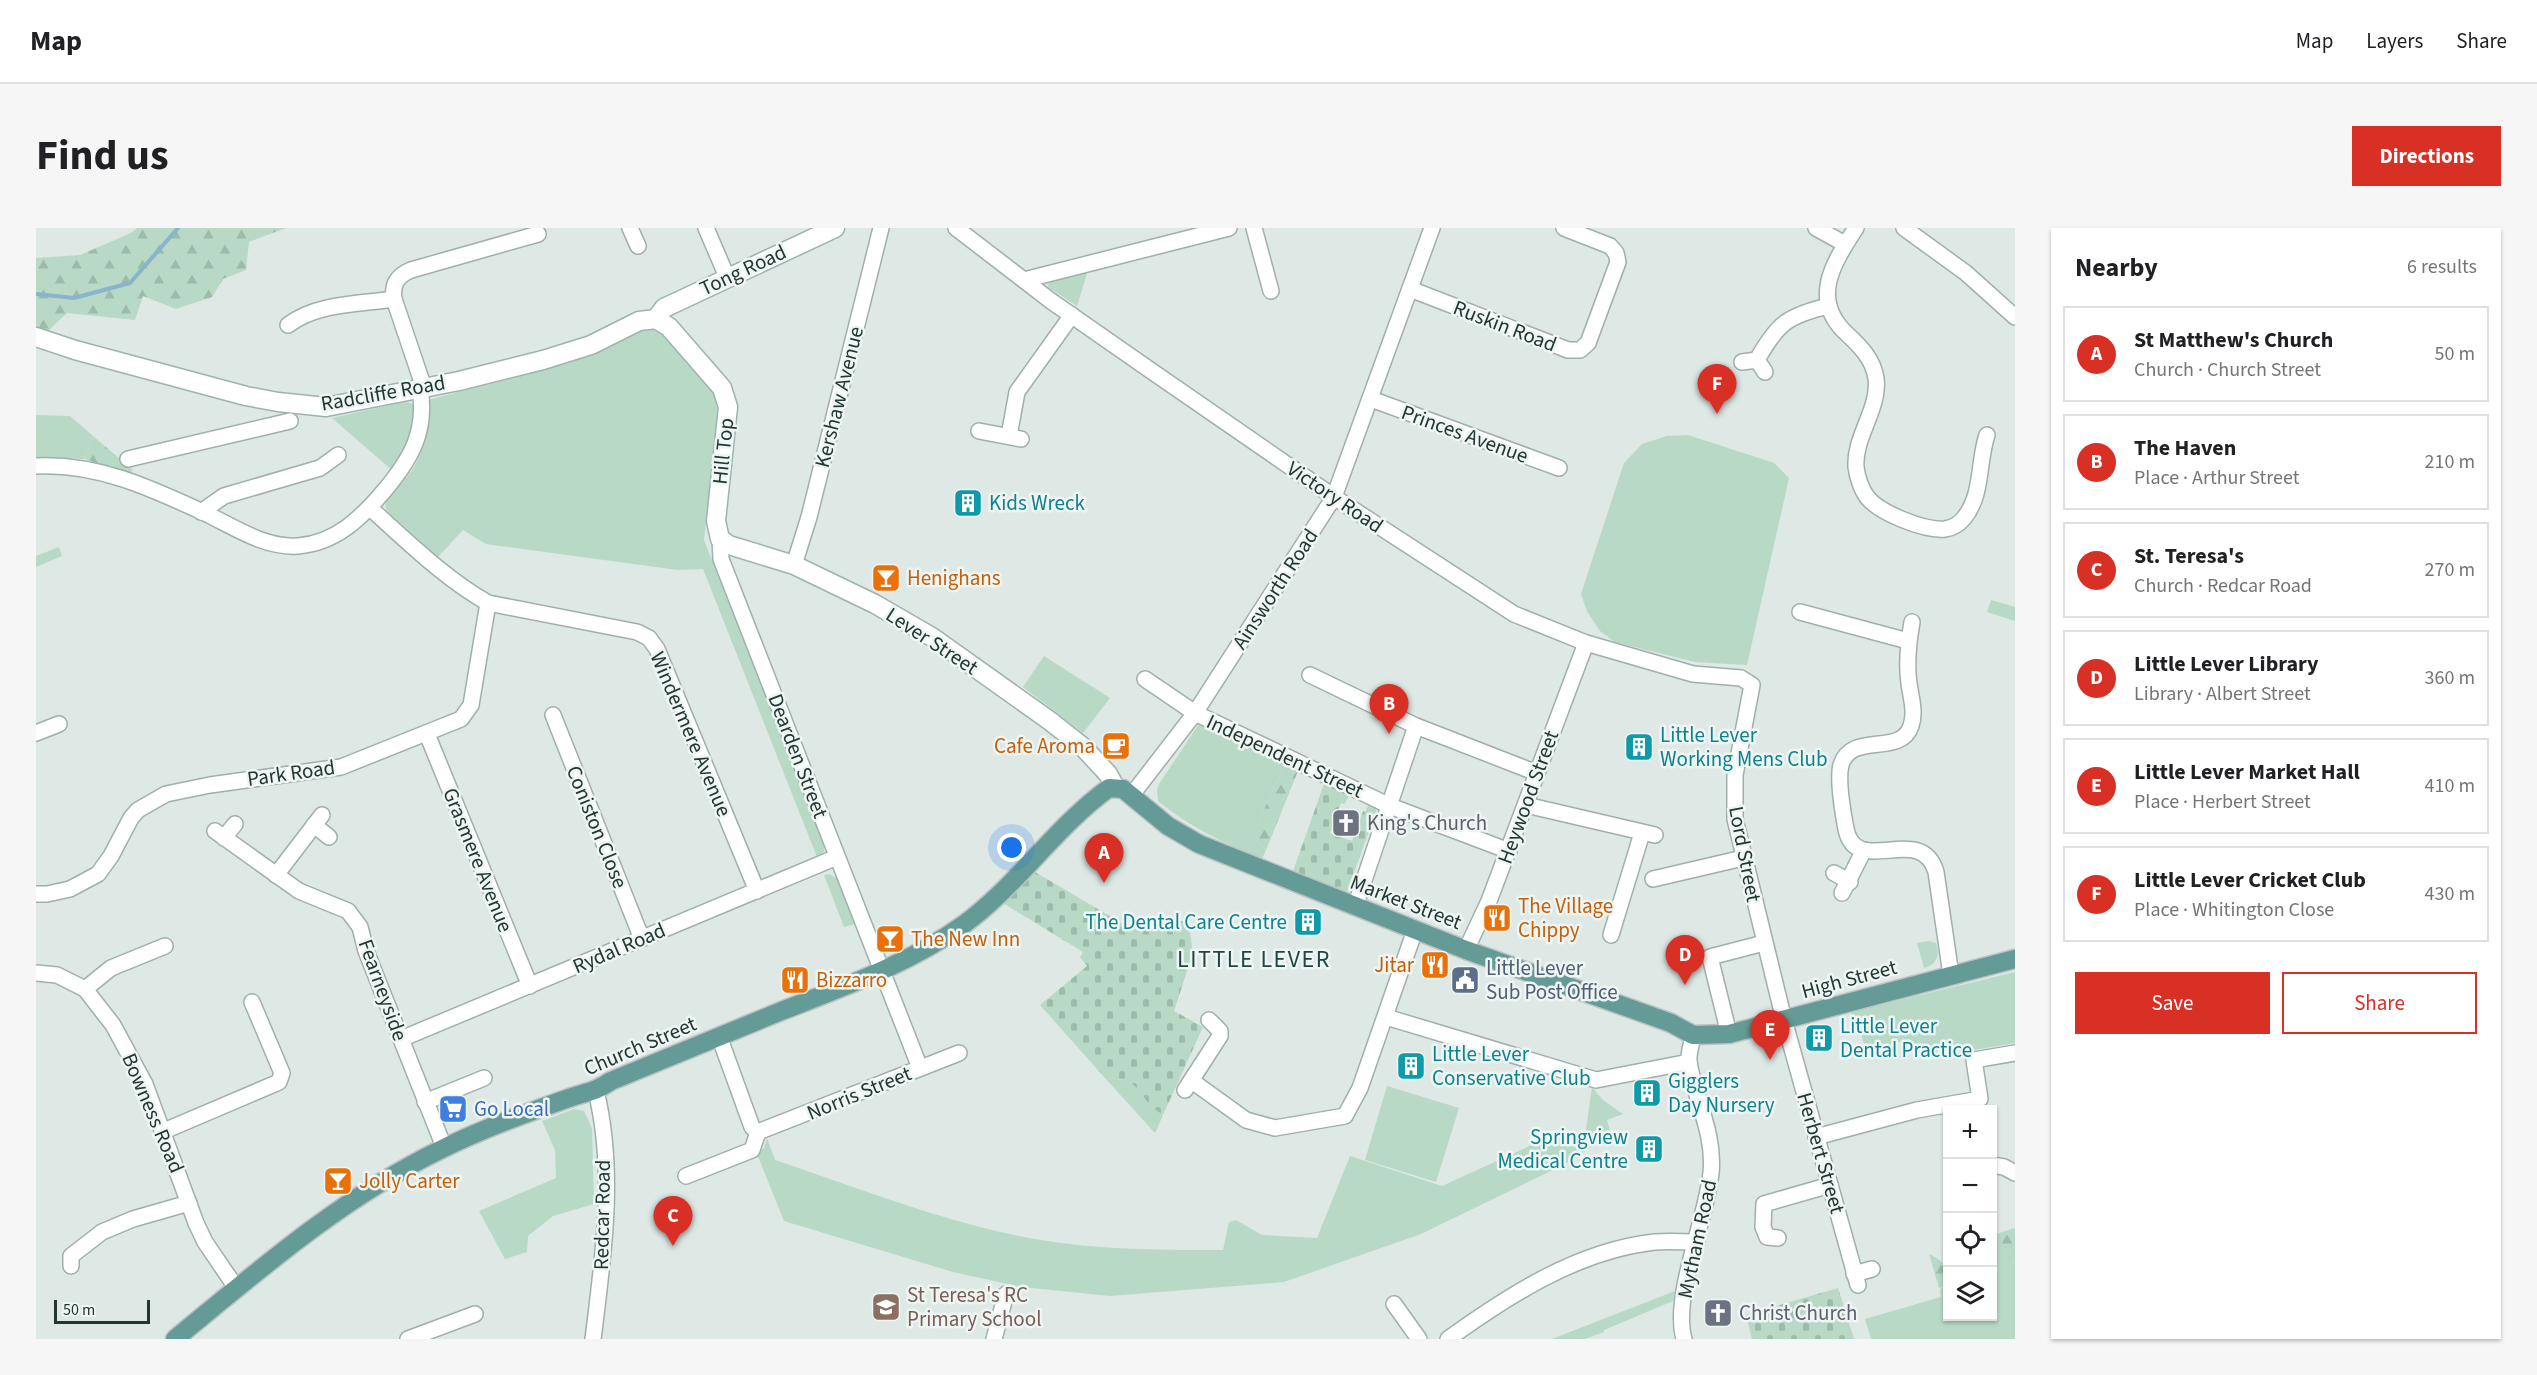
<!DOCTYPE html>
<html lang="en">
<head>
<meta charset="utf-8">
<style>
  body { margin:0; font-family:"Source Sans 3",sans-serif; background:#f6f6f6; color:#202124 }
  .controls { position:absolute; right:18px; bottom:18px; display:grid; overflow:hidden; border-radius:0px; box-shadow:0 2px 4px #0004 }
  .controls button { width:54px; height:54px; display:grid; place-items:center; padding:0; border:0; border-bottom:2px solid #e0e0e0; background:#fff; color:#202124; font:30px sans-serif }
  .scale { position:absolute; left:18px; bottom:15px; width:96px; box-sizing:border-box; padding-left:6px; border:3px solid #203734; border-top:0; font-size:16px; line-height:21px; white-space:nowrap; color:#203734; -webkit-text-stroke:4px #eef5f3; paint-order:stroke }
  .you { position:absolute; left:976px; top:620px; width:21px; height:21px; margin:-15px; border:4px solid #fff; border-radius:50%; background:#1a73e8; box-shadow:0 0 0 9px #1a73e833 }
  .badge { display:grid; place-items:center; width:39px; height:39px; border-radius:50%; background:#d93025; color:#fff; font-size:20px; font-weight:700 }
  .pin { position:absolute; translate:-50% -50px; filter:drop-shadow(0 2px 3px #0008) }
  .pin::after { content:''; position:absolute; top:32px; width:21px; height:18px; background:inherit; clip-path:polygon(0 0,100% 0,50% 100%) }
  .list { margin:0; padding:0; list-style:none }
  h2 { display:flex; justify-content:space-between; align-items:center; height:78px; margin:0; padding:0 24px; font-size:26px }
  h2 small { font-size:20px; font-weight:400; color:#757577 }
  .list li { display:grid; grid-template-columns:39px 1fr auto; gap:18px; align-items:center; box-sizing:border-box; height:96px; margin:0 12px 12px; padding:0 12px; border:2px solid #e0e0e0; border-radius:0px }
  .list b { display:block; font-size:22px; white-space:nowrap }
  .list p { margin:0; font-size:20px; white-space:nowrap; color:#757577 }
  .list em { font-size:20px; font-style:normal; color:#757577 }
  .actions { display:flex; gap:12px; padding:18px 24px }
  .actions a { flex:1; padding:14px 0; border:2px solid #d93025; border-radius:0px; text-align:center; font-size:21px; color:#d93025 }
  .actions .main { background:#d93025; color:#fff }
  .icon { flex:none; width:33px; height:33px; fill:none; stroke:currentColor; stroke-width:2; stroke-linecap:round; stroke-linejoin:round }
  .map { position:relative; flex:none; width:1979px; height:1111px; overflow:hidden; border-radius:0px }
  header { display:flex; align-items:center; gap:36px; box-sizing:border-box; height:84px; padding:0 30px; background:#fff; border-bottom:2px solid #e0e0e0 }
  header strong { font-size:28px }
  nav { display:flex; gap:33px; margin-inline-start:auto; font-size:21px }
  .intro { display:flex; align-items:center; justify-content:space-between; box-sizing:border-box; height:144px; padding:0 36px }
  h1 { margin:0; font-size:42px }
  .button { padding:15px 27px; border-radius:0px; background:#d93025; color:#fff; font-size:21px; font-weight:700 }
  main { display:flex; gap:36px; padding:0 36px }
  aside { flex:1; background:#fff; border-radius:0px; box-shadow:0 2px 4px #0004 }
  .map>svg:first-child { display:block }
</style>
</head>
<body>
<header>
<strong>Map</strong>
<nav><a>Map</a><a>Layers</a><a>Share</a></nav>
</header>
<div class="intro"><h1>Find us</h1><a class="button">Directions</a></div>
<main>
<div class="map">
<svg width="1979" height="1111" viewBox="0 0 1979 1111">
  <defs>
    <pattern id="forest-firs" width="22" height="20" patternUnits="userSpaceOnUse" patternTransform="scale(1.5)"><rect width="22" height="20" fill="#b7d9c6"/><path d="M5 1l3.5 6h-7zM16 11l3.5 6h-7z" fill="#9dbbab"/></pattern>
    <pattern id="cemetery-stones" width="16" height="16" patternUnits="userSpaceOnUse" patternTransform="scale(1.5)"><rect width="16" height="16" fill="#b7d9c6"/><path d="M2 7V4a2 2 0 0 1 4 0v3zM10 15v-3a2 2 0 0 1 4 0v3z" fill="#9dbbab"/></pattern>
  </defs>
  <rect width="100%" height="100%" fill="#dee8e5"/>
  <g fill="#b7d9c6">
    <path d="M1052,42L1041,78L1012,59L1013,52Z"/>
    <path d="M606,101H618L630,106L676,163L680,172L682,189L668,312L788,613V624L781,629L667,341L642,342L450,316L427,302L402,329L351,283C344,267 364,257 373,246C390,225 390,201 393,175L395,171L478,150L559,125Z"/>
    <path d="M369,174L375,175L382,181L374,218L357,243L296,190Z"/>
    <path d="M0,187L34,188L57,208L49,231L0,229Z"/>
    <path d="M1652,207L1738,235L1753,250L1711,437L1659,434L1579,414L1564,403L1551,383L1545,366L1588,235L1606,216L1631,208Z"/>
    <path d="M23,319L26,328L0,339V328Z"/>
    <path d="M1955,372L1979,379V393L1951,384Z"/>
    <path d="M1008,428L1074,470L1047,505L987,459Z"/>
    <path d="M1163,496L1249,537L1223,592V615L1230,622L1226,631C1185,613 1158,602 1122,573L1121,562L1123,556Z"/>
    <path d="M793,646L802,651L819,696L808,699L788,647Z"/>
    <path d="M1893,713L1900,715C1904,727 1901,737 1888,740L1881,715Z"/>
    <path d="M1979,744V815L1925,824L1924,820L1881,826L1874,811L1830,823L1821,790L1816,789L1815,784Z"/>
    <path d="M1069,850L1091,852L1101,860L1115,879L1127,887L1119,905Z"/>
    <path d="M1351,858L1423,880L1400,954L1329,932Z"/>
    <path d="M1556,859L1567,872L1587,886L1571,892L1575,907L1527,937L1385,1006L1248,1054L1074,1068L986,1059L917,1044L748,993L721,926L728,920L731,910L739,932C819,959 900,991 983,1008C1050,1022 1119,1022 1187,1022L1193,994L1200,992L1226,1007L1281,1010L1314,928L1406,958L1509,911L1532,906L1549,908Z"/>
    <path d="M538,881L548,883L556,900L558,976L517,988L492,1008L491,1024L469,1031L443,983L520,950L519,922L506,893Z"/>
    <path d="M1979,1034V1111H1835L1829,1091L1905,1069L1904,1061L1911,1058L1912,1088H1956L1957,1042Z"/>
    <path d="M1639,1063L1637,1073L1568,1102V1104L1549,1111H1516Z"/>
  </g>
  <g fill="url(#forest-firs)">
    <path d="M101,0H250L213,14L210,42L187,51L176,69L140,81L107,68L99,92L31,85L10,105L0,101V30L44,27L95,5Z"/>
    <path d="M57,208L97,242L91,247L49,231Z"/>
    <path d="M1249,537L1262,543L1230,622L1223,615V592Z"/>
    <path d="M1979,1000V1034L1957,1042V1007Z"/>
    <path d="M1893,1026C1909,1034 1912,1039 1911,1057L1903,1060Z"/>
  </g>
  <g fill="url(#cemetery-stones)">
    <path d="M1288,556L1312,568L1309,576L1305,575L1294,605L1316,613L1327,583L1329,584L1333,576L1341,581L1311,664L1257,643Z"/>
    <path d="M999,644L1087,696L1110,699L1152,692L1157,725L1138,783L1167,799L1127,887L1115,879L1101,860L1091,852L1069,850L1004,777L1051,738L1044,729L1047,724L967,675Z"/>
    <path d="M1802,1060L1818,1111H1716L1710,1087Z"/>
  </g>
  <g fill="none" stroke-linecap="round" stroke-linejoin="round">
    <path stroke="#88b5cb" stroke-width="4" d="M0,66L38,70L94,55L142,0"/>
    <g stroke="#a1afac" stroke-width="18">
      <g id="street">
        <path d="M594,0L602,18"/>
        <path d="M670,0L691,49"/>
        <path d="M920,0L1015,73L1114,142L1298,269L1478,386L1550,415L1657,446L1705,450L1716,457L1699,547V591L1748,792L1822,1057"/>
        <path d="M1218,0L1235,63"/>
        <path d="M1780,0L1809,16"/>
        <path d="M1820,0C1798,34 1773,71 1811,106C1824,118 1837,131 1840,150C1844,181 1818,208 1820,239C1821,248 1825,261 1831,269C1843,285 1889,303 1909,301C1917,300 1924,295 1928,290C1947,267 1942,233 1951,207"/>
        <path d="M1868,0L1930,45L1979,89"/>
        <path d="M988,52L1193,0"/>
        <path d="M1374,61L1532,122H1544L1552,115L1582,34L1580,25L1574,18L1528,0"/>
        <path d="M252,97C281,75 323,76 358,71"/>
        <path d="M1721,132C1741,96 1752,87 1793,78"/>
        <path d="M1706,134L1721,132L1729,144"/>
        <path d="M388,160L358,71C356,56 361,48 375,42L502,6"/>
        <path d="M1335,171L1523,240"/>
        <path d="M943,203L985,211"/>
        <path d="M973,208L981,164L1036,87"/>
        <path d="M92,231L254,193"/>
        <path d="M0,238C63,235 117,261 173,287C201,301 230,320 262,318C300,315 325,290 348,263C375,231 391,204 384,160"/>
        <path d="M334,280C371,313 408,350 452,375L601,404L613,410L621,421L721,663"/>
        <path d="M165,284L188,268L284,240L302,227"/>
        <path d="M684,311L685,331L692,349L884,840"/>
        <path d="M758,337L773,289L845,0"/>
        <path d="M1764,384L1872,413"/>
        <path d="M1876,394C1873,411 1871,427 1872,444C1872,462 1881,481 1875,498C1865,529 1815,503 1805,537C1801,552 1807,585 1810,601C1820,651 1885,593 1900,644L1915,747"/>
        <path d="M1274,447L1380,498L1501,545"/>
        <path d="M1109,451L1159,485L1354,578L1473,623"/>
        <path d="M517,487L606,711"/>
        <path d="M0,505L23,496"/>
        <path d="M391,506L494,758"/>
        <path d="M1095,568L1159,485L1298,269L1396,0"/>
        <path d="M1490,577L1619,607"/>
        <path d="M278,597L293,609"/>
        <path d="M179,603L263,663L312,683L324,699L330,723L408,919"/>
        <path d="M188,610L199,596"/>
        <path d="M1798,645L1814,654"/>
        <path d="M240,647L286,587"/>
        <path d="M1617,651L1707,630"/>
        <path d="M1806,665L1828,622"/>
        <path d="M0,666H11L34,661L62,646L75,628L95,590L102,582L130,566L174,557L305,539L425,491L435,477L452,375"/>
        <path d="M1319,679L1380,498"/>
        <path d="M1575,707L1606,605"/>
        <path d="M1430,722L1453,673L1550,415"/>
        <path d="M0,745L21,747L49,761L77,797L109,856L160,995L169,1014L201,1061"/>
        <path d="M49,761L75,740L129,718"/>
        <path d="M1350,789L1560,852L1653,834"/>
        <path d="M1693,806L1674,729L1728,715"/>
        <path d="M683,808L716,899L722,904"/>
        <path d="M365,811L801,629"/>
        <path d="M1156,853L1210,892L1239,900L1309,888L1324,860L1379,702"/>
        <path d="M1149,862L1184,808V803L1173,792"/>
        <path d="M389,874L448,850"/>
        <path d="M128,903L243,854L246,845L216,774"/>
        <path d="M722,904L923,825"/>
        <path d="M1780,909L1881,882L1944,871L1938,832L1979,825"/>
        <path d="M1956,937L1968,939L1979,945"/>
        <path d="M650,948L716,922L722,904"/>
        <path d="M1742,1010L1731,1009L1727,999L1728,976L1794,957"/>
        <path d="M35,1038V1028L66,1004L97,991L153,975"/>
        <path d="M1818,1046L1836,1041"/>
        <path d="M1358,1076L1383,1111"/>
        <path d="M372,1111L439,1086"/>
        <path d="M557,1111C567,1030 580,944 560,863"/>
        <path d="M958,1111L970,1066"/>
        <path d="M1412,1111C1473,1067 1543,1022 1619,1014C1633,1013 1647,1014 1661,1014"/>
        <path d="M1648,1111C1636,1069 1670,992 1675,945C1679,905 1659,872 1653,834C1652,825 1656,816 1657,807"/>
      </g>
    </g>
    <g stroke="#9eb3af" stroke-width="21">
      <g id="secondary">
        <path d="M620,91L633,99L686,160L692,179L680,293L684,311L693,317L758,337L839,376L896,409L1014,493L1047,519L1072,546L1079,559"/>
        <path d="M620,91L628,80L799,0"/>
        <path d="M0,109L39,122L210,168L242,174L290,179L423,153L507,132L555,117L603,93L620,91"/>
      </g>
    </g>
    <g stroke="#bcc3c2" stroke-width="21">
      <path id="primary" d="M139,1111C224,1041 307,969 406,921C446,901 491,885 533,870C550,864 559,864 575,853C631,830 687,807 743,784C807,759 871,737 927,697C981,658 1019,599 1073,560L1087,561L1132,598L1163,616L1430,722L1635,795L1657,807L1693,806L1979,731"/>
    </g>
    <use href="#street" stroke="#fff" stroke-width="15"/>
    <use href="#secondary" stroke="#fff" stroke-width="18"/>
    <use href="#primary" stroke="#659b96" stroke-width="18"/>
  </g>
  <defs>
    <g id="building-square" transform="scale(1.5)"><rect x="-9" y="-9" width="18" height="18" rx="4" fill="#0f9aa8" stroke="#eef5f3"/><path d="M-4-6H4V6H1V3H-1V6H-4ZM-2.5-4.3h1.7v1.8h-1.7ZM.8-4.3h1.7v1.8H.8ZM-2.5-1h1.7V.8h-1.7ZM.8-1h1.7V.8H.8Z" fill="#fff"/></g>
    <g id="bar-square" transform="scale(1.5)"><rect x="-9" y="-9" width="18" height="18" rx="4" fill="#e8710a" stroke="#eef5f3"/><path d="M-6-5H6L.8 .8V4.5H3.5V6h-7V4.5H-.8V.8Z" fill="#fff"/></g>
    <g id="cafe-square" transform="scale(1.5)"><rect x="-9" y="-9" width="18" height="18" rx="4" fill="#e8710a" stroke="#eef5f3"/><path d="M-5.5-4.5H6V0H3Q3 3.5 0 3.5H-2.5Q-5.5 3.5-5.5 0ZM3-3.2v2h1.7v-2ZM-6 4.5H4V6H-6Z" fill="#fff"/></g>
    <g id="church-square" transform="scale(1.5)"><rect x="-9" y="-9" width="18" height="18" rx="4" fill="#6b7280" stroke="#eef5f3"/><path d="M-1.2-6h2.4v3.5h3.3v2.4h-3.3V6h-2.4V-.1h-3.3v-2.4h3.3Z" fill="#fff"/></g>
    <g id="restaurant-square" transform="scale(1.5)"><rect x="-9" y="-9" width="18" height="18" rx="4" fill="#e8710a" stroke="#eef5f3"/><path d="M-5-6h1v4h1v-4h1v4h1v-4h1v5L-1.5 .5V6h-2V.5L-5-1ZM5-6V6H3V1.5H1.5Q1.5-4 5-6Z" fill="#fff"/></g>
    <g id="civic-square" transform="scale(1.5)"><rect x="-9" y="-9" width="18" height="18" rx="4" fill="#5c6f8a" stroke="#eef5f3"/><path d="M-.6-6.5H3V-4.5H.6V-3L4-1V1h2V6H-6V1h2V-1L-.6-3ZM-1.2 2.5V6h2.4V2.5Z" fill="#fff"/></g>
    <g id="supermarket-square" transform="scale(1.5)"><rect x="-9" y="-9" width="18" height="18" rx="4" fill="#3f7fe0" stroke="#eef5f3"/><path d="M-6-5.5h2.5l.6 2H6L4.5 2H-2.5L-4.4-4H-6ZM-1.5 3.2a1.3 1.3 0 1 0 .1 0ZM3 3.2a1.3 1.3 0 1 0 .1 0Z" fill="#fff"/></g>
    <g id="school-square" transform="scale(1.5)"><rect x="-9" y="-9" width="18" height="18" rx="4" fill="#8d6e63" stroke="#eef5f3"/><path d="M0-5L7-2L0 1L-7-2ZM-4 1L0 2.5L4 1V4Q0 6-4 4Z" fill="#fff"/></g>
  </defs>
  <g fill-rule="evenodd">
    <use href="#building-square" x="932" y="275"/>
    <use href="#bar-square" x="850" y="350"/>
    <use href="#cafe-square" x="1080" y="518"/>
    <use href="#building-square" x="1603" y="519"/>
    <use href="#church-square" x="1310" y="595"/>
    <use href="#restaurant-square" x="1461" y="690"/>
    <use href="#building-square" x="1272" y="694"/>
    <use href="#bar-square" x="854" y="711"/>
    <use href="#restaurant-square" x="1399" y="737"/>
    <use href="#restaurant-square" x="759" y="752"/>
    <use href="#civic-square" x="1429" y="752"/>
    <use href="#building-square" x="1783" y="810"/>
    <use href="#building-square" x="1375" y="838"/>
    <use href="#building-square" x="1611" y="865"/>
    <use href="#supermarket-square" x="417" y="881"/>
    <use href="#building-square" x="1613" y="921"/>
    <use href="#bar-square" x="302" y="953"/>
    <use href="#school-square" x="850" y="1079"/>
    <use href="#church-square" x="1682" y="1085"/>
  </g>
  <g text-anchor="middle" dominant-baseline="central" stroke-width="5" stroke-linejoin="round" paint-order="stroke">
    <g font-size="21" fill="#203734" stroke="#eef5f3">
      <text transform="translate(707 42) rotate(-25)">Tong Road</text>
      <text transform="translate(1469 98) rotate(21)">Ruskin Road</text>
      <text transform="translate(347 165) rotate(-10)">Radcliffe Road</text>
      <text transform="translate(803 169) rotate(-76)">Kershaw Avenue</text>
      <text transform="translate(1429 206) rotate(20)">Princes Avenue</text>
      <text transform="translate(687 223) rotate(-84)">Hill Top</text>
      <text transform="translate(1299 269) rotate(34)">Victory Road</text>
      <text transform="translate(1239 361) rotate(-57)">Ainsworth Road</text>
      <text transform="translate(896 413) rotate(33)">Lever Street</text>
      <text transform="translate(655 506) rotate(67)">Windermere Avenue</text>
      <text transform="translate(762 528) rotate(69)">Dearden Street</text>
      <text transform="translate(1249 528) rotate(25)">Independent Street</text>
      <text transform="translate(255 545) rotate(-8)">Park Road</text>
      <text transform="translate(1492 569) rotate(-70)">Heywood Street</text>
      <text transform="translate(561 599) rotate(68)">Coniston Close</text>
      <text transform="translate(1709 626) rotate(79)">Lord Street</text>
      <text transform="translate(442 632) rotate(68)">Grasmere Avenue</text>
      <text transform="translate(1370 674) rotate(21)">Market Street</text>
      <text transform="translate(583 720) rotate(-23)">Rydal Road</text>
      <text transform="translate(1813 751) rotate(-15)">High Street</text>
      <text transform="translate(347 762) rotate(70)">Fearneyside</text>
      <text transform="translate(604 818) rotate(-23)">Church Street</text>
      <text transform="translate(823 865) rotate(-22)">Norris Street</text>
      <text transform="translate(117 885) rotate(67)">Bowness Road</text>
      <text transform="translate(1785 925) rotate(74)">Herbert Street</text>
      <text transform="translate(566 987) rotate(-89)">Redcar Road</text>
      <text transform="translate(1661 1011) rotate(-78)">Mytham Road</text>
    </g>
    <g font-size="21" fill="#0d838f" stroke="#eef5f3" text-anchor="start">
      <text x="953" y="275">Kids Wreck</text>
      <text x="1624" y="507">Little Lever<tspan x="1624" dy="24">Working Mens Club</tspan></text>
      <text x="1251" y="694" text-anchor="end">The Dental Care Centre</text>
      <text x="1804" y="798">Little Lever<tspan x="1804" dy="24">Dental Practice</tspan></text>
      <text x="1396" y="826">Little Lever<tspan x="1396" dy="24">Conservative Club</tspan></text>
      <text x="1632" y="853">Gigglers<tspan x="1632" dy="24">Day Nursery</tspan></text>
      <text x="1592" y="909" text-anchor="end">Springview<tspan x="1592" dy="24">Medical Centre</tspan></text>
    </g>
    <g font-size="21" fill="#c56008" stroke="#eef5f3" text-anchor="start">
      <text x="871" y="350">Henighans</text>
      <text x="1059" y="518" text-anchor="end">Cafe Aroma</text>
      <text x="1482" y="678">The Village<tspan x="1482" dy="24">Chippy</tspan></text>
      <text x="875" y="711">The New Inn</text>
      <text x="1378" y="737" text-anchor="end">Jitar</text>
      <text x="780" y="752">Bizzarro</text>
      <text x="323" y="953">Jolly Carter</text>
    </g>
    <g font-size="21" fill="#5b616d" stroke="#eef5f3" text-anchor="start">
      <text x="1331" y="595">King's Church</text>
      <text x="1703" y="1085">Christ Church</text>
    </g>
    <g font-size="21" fill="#4e5e75" stroke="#eef5f3" text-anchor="start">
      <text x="1450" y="740">Little Lever<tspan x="1450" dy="24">Sub Post Office</tspan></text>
    </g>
    <g font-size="21" fill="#366cbe" stroke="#eef5f3" text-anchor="start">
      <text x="438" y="881">Go Local</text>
    </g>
    <g font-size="21" fill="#785e54" stroke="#eef5f3" text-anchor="start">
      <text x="871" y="1067">St Teresa's RC<tspan x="871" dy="24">Primary School</tspan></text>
    </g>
    <g font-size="24" letter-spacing="1.5" fill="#1e4744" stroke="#eef5f3">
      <text x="1218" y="731">LITTLE LEVER</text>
    </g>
  </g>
</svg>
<div class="controls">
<button>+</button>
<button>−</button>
<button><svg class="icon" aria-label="locate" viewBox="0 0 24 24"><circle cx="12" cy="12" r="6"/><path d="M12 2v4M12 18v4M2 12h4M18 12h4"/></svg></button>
<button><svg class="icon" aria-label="layers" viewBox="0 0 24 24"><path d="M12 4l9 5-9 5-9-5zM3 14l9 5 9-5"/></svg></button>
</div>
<div class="scale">50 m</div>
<div class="you"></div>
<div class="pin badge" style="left:1068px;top:655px">A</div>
<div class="pin badge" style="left:1353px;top:506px">B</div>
<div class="pin badge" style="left:637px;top:1018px">C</div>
<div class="pin badge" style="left:1649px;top:757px">D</div>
<div class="pin badge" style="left:1734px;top:832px">E</div>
<div class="pin badge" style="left:1681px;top:186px">F</div>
</div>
<aside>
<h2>Nearby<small>6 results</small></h2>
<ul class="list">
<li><span class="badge">A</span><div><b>St Matthew's Church</b><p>Church · Church Street</p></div><em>50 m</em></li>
<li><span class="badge">B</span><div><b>The Haven</b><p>Place · Arthur Street</p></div><em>210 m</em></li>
<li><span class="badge">C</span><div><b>St. Teresa's</b><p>Church · Redcar Road</p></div><em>270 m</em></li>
<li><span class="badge">D</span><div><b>Little Lever Library</b><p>Library · Albert Street</p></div><em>360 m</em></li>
<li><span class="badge">E</span><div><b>Little Lever Market Hall</b><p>Place · Herbert Street</p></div><em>410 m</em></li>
<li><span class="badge">F</span><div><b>Little Lever Cricket Club</b><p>Place · Whitington Close</p></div><em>430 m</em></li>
</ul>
<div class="actions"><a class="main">Save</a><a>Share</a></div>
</aside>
</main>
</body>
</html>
